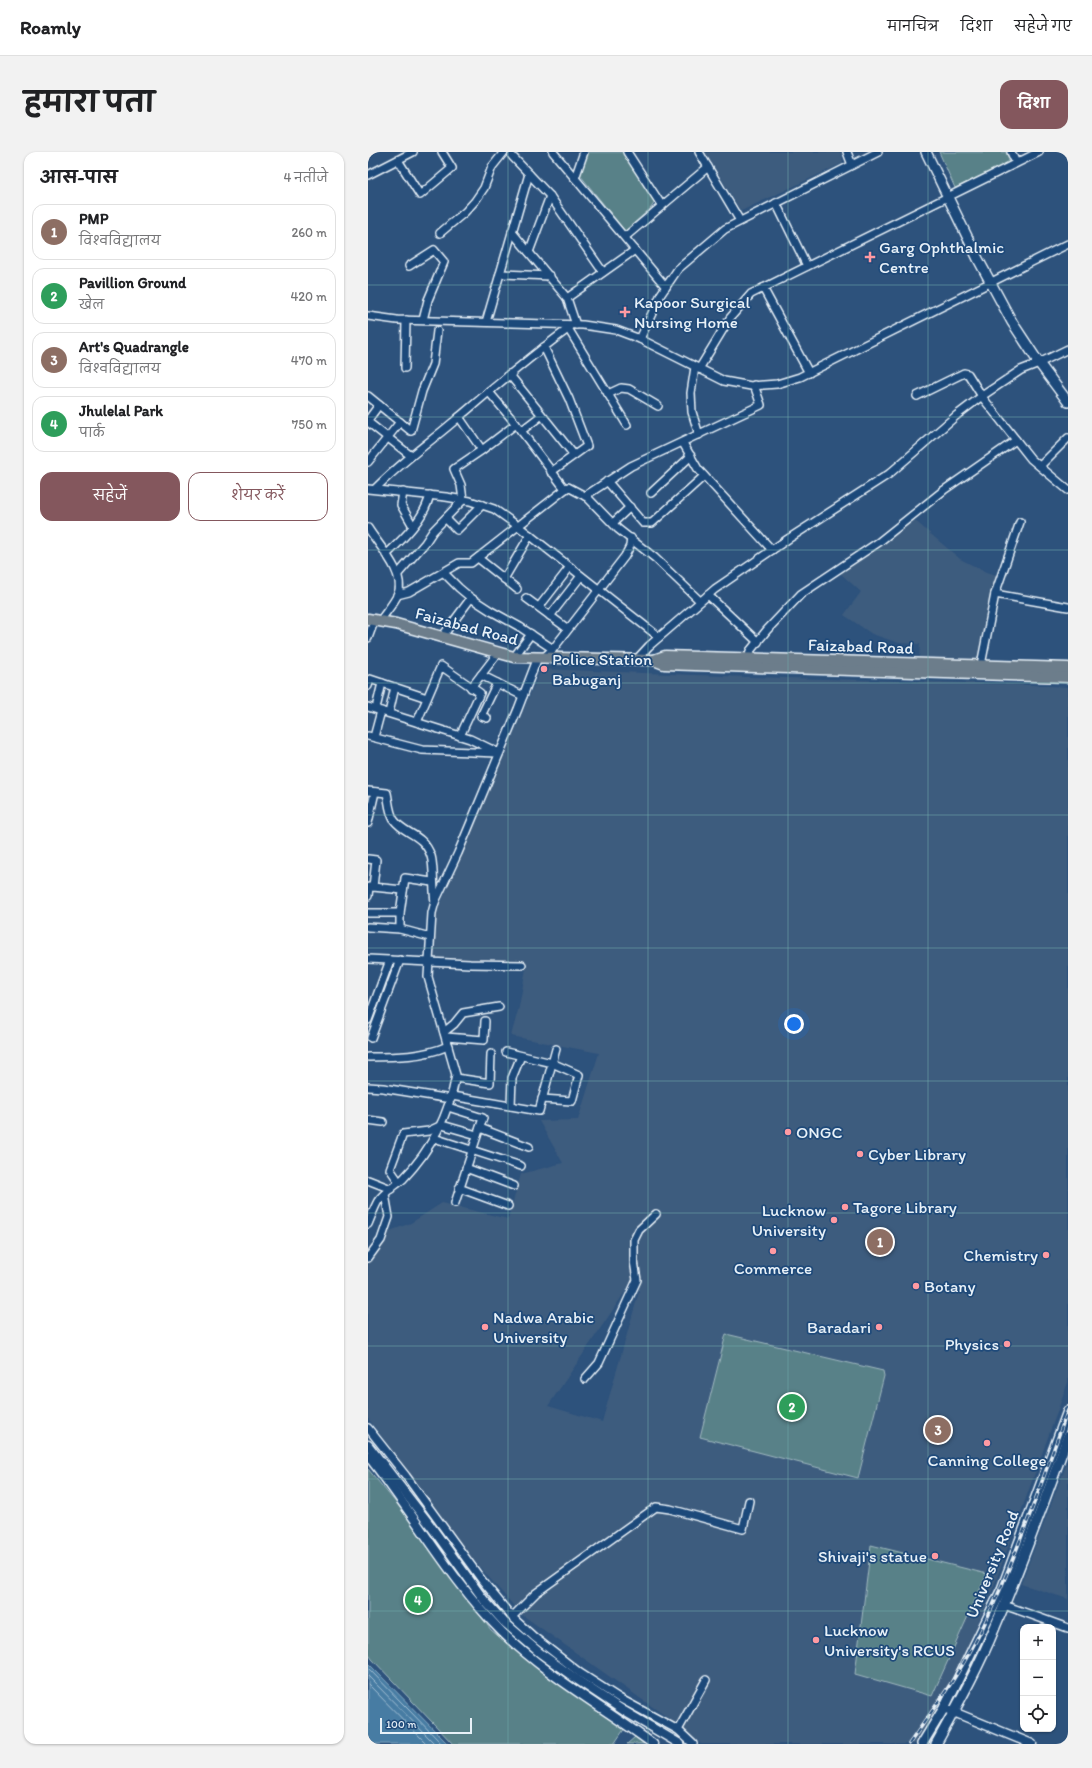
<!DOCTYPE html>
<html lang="hi">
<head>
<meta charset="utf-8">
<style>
  body { margin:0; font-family:Itim,"Playpen Sans Deva",sans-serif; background:#f2f2f2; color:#202124 }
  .controls { position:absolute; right:12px; bottom:12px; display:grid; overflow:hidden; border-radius:8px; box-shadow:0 1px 3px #0004 }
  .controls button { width:36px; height:36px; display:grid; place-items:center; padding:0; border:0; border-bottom:1px solid #e0e0e0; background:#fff; color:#202124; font:20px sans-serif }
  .scale { position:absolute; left:12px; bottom:10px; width:92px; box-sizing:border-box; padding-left:4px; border:2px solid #e8f1f8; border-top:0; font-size:11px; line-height:14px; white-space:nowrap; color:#e8f1f8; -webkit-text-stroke:3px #1f4a7a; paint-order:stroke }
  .you { position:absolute; left:426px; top:872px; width:14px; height:14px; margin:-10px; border:3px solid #fff; border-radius:50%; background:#1a73e8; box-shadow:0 0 0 6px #1a73e833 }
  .badge { display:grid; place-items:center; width:26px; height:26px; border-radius:50%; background:#84575d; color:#fff; font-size:13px; font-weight:700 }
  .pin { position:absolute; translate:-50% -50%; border:2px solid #fff; box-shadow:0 1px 4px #0006 }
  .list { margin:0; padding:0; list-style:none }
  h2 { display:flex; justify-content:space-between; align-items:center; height:52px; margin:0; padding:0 16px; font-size:17px }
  h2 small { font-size:13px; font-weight:400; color:#757577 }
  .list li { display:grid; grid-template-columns:26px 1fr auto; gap:12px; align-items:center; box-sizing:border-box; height:56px; margin:0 8px 8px; padding:0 8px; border:1px solid #e0e0e0; border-radius:12px }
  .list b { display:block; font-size:15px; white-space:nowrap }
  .list p { margin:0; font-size:13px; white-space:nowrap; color:#757577 }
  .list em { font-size:13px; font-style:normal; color:#757577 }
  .actions { display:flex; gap:8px; padding:12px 16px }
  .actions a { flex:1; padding:9px 0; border:1px solid #84575d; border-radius:12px; text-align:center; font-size:14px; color:#84575d }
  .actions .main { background:#84575d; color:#fff }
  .icon { flex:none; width:22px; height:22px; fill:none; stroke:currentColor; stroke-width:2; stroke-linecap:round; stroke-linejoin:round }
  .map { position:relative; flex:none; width:700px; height:1592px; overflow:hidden; border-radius:12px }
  header { display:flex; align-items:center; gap:24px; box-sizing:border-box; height:56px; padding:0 20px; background:#fff; border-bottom:1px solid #e0e0e0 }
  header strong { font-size:19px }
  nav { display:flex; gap:22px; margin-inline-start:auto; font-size:14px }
  .intro { display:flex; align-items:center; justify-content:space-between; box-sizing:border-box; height:96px; padding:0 24px }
  h1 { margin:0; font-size:28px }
  .button { padding:10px 18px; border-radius:12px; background:#84575d; color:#fff; font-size:14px; font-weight:700 }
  main { display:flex; gap:24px; padding:0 24px }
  aside { flex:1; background:#fff; border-radius:12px; box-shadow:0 1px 3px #0004 }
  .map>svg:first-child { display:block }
</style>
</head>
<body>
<header>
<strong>Roamly</strong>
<nav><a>मानचित्र</a><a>दिशा</a><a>सहेजे गए</a></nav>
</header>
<div class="intro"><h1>हमारा पता</h1><a class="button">दिशा</a></div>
<main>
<aside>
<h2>आस-पास<small>4 नतीजे</small></h2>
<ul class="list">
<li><span class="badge" style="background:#8d6e63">1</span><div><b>PMP</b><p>विश्वविद्यालय</p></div><em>260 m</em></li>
<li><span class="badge" style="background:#2e9e5b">2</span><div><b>Pavillion Ground</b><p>खेल</p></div><em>420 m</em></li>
<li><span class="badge" style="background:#8d6e63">3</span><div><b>Art's Quadrangle</b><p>विश्वविद्यालय</p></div><em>470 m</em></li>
<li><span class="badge" style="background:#2e9e5b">4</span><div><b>Jhulelal Park</b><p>पार्क</p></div><em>750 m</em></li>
</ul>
<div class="actions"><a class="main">सहेजें</a><a>शेयर करें</a></div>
</aside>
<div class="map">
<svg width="700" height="1592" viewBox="0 0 700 1592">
  <rect width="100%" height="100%" fill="#2d527c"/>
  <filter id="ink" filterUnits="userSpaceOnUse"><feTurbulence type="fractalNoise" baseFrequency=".025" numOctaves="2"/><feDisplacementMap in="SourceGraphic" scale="8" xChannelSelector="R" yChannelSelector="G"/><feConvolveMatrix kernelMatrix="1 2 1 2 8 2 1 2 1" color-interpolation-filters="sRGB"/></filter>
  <g filter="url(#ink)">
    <g fill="#3e5c7e" fill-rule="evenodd">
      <path d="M337,0H473L475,11L373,59Z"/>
      <path d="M545,367L592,407L618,420L629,423L610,509L551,506L552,492L531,491L504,482L476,463L493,440L472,421Z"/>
      <path d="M173,517L378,525L644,532L700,535V1230L626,1434L575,1553L549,1592H333L296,1563L153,1462L89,1389L0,1266V1111L22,1079L43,1071L74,1051L140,1067L153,1022L195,1011L171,969L210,968L231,901L143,884L151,855L159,811L65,808L67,765ZM267,1125L271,1140L234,1270L180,1254Z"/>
      <path d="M700,1308V1447L653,1432Z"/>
    </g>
    <g fill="#598188" stroke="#a0b9c0">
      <path d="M220,0H255L288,48L283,56L257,79L212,23Z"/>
      <path d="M571,0H638L641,7L640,11L587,36Z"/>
      <path d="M358,1182L515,1219L516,1224L490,1326L332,1285Z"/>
      <path d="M0,1317L39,1364L77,1418L123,1478L168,1516L212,1547L257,1576L246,1592H85L4,1507L0,1501Z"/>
      <path d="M503,1393L619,1422L564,1544L487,1522Z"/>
      <path d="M267,1585L276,1592H259Z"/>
    </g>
    <path fill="#467ca3" stroke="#87abc5" d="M0,1511L80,1592H0Z"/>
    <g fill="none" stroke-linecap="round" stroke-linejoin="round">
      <g stroke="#a7c2d6" stroke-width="1">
        <path d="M0,1516L74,1592"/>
        <path d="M0,1524L67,1592"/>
        <path d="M0,1532L59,1592"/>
      </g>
      <g stroke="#e8f1f8" stroke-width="10">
        <g id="minor">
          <path d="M185,0L298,135"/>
          <path d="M259,0L294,54"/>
          <path d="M331,0L372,69"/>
          <path d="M479,0L484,13"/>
          <path d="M643,0L648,11"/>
          <path d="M144,4L182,44L235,120"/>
          <path d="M30,8L52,43L84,16L74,0"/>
          <path d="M0,23L45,0"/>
          <path d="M207,26L216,0"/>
          <path d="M408,51L439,114"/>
          <path d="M144,80L199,146L208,173"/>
          <path d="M72,81L97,60L107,49L116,36L124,15L136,0"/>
          <path d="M257,85L340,15"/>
          <path d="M161,100L182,44"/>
          <path d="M41,114L66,98L76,110L60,148L55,168"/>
          <path d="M132,122L182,124"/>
          <path d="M395,136L441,221"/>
          <path d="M199,146L267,98"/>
          <path d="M0,164L29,168L215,173L248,178L272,187L356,229L383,234L409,232L432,225L700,92"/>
          <path d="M118,170L161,22"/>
          <path d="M198,173L259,273"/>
          <path d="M272,187L293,142L310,117L357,77L510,0"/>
          <path d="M176,195L201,247L219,294L183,320"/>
          <path d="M327,215L323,241L324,260L331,283"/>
          <path d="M37,216L38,168"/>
          <path d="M331,217L362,166L383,142L671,0"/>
          <path d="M141,222L206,303"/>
          <path d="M121,240L148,272L197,337"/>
          <path d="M240,242L253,236L261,237L290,254"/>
          <path d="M0,244L43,279L54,239L65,212L69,179"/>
          <path d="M549,244L596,221L600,222L615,246L663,307L700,338"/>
          <path d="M91,265L114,298"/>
          <path d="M0,268L11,253"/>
          <path d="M0,270L43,304"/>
          <path d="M153,279L170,266"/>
          <path d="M315,291L330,317L404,398"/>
          <path d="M0,310L32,270"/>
          <path d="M672,314L700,286"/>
          <path d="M239,329L275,371H284L336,324"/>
          <path d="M0,337L78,345L102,349L126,357L150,374L291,485"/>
          <path d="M7,337C31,312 58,293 84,271C122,239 160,206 200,177"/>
          <path d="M35,340L33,353L45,374"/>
          <path d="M283,341L323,304"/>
          <path d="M217,344L263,314L393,253L386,233"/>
          <path d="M78,367L89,378L114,353"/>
          <path d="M245,371L262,355"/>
          <path d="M0,376C11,394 38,421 30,442C26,451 18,460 12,469"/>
          <path d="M18,403C36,386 56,367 62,343"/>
          <path d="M110,406L149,437"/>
          <path d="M76,421L91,436L103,446L123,459L152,475L185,497"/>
          <path d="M30,422L57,391L65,379L95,348L93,333L86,317L114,298L148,272"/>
          <path d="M136,427L162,383"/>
          <path d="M627,442L700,455"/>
          <path d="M29,443L41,440L91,411H103L200,335L219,345L250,377L287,406L332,449"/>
          <path d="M340,443L390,490"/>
          <path d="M158,446L200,477"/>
          <path d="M171,455L202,415"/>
          <path d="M182,464L213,424"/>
          <path d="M74,485L103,446"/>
          <path d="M0,486L7,467"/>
          <path d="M146,505L163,482"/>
          <path d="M176,505L185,497L257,404L262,394L263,386"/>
          <path d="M269,507L281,494L347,437L420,387L521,322L589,263L614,244L653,218L671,211L700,197"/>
          <path d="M380,510L382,499L399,478L433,442L511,390L576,338L648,288"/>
          <path d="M612,518L627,442L652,370"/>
          <path d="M113,523L155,544"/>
          <path d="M0,534L2,527L59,546"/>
          <path d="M103,536L130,501"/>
          <path d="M9,552L14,531"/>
          <path d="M0,555L102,587L131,601"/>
          <path d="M21,561L27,535"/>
          <path d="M119,566L113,564L129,531"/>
          <path d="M49,570L73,514L112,541L92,584"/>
          <path d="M0,584L54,598L129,601"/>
          <path d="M6,585L13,559"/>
          <path d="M0,639L19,641C21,650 21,660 26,668C37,683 55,681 63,704C66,713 65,738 67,750"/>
          <path d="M0,671L7,640"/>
          <path d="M0,707L8,708L5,735L35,738"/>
          <path d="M0,744L1,735H5"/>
          <path d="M0,761H32"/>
          <path d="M0,775L32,777L62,785"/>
          <path d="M32,777V761L37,726L64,730"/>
          <path d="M0,807L102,812L154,813"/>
          <path d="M0,868L22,808"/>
          <path d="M76,880L86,872L95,861L131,855"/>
          <path d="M78,885L116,888L117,869"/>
          <path d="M3,886L32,808"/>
          <path d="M138,900L184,911L211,923L204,949L174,947"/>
          <path d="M0,905C27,905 55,905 80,894"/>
          <path d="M88,926L122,931L123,902"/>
          <path d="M0,935L15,936L83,947"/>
          <path d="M84,944L171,959L188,897"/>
          <path d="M143,954L144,926L153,904"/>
          <path d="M80,955L115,966L87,1051"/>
          <path d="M0,968L15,970"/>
          <path d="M112,976L161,995"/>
          <path d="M66,986L153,1014"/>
          <path d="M98,1016L146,1034"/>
          <path d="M0,1028L23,1037"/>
          <path d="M31,1030L22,1017L35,982L61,979L74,973L109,983"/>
          <path d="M91,1036L140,1054"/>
          <path d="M0,1072C3,1065 6,1056 10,1049C15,1041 27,1034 35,1027C63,998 81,963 88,923L60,825L64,761L67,750L90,701L150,557L170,505"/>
          <path d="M0,1106L13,1088L21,1065L17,1042"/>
          <path d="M217,1227L231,1211L269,1128L266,1109V1088L271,1078L288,1062"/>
          <path d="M0,1276L38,1324L113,1427L144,1465L166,1485L212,1521L251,1546L310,1578L325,1592"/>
          <path d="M636,1453L700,1476"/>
          <path d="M144,1465L168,1441L288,1355L302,1357L375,1377L381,1349"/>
          <path d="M310,1578L338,1528"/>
        </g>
      </g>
      <g stroke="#e8f1f8" stroke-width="11">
        <g id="tertiary">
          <path d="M0,1293L62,1373L116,1448L136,1470L172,1501L211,1529L256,1559L312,1592"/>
          <path d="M0,1304C46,1361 82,1428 134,1480C179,1524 235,1555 285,1592"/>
          <path d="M576,1556L664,1592"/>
        </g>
      </g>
      <g stroke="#e8f1f8" stroke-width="12">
        <g id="secondary">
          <path d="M558,0L610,107L644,170L671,211L700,250"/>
          <path d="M554,1592L576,1556L634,1437L700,1259"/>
          <path d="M568,1592C589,1554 611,1515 627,1475C654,1412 677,1348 700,1284"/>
        </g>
      </g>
      <g stroke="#e8f1f8" stroke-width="13">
        <g id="primary">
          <path d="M0,467L28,472L146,505L286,508L296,512L700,525"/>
          <path d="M286,508L297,504L700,516"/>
        </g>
      </g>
      <use href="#minor" stroke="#1f4a7a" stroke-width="7"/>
      <use href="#tertiary" stroke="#1f4a7a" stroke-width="8"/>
      <use href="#secondary" stroke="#1f4a7a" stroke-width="9"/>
      <use href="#primary" stroke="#6c7d8b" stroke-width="10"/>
      <g stroke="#e8f1f8" stroke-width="3.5">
        <path id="rail" d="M541,1592C567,1555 594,1518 614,1477C648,1407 673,1331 700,1258"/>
      </g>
      <use href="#rail" stroke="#1f4a7a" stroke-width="2" stroke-dasharray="6" stroke-linecap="butt"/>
    </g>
  </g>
  <path fill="none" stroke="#71adac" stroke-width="1" stroke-opacity="0.55" d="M140,0V1592M280,0V1592M420,0V1592M560,0V1592M0,133H700M0,265H700M0,398H700M0,531H700M0,663H700M0,796H700M0,929H700M0,1061H700M0,1194H700M0,1327H700M0,1459H700"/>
  <g fill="#ff9aa2" stroke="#1f4a7a" stroke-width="1.5">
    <path d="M500 99h4v4h4v4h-4v4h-4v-4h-4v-4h4z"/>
    <path d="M255 154h4v4h4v4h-4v4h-4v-4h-4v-4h4z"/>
    <circle cx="176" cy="517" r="4"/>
    <circle cx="420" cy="980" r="4"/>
    <circle cx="492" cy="1002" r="4"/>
    <circle cx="477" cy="1055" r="4"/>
    <circle cx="466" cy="1068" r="4"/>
    <circle cx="405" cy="1099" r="4"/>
    <circle cx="678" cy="1103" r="4"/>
    <circle cx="548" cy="1134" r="4"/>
    <circle cx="117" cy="1175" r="4"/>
    <circle cx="511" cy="1175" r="4"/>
    <circle cx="639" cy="1192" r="4"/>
    <circle cx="619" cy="1291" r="4"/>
    <circle cx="567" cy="1404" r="4"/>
    <circle cx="448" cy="1488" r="4"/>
  </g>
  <g text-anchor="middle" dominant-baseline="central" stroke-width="3.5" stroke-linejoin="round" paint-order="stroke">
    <g font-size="17" fill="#e8f1f8" stroke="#1f4a7a" text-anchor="start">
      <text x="511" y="95">Garg Ophthalmic<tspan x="511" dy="20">Centre</tspan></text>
      <text x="266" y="150">Kapoor Surgical<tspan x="266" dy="20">Nursing Home</tspan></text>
      <text x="184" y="507">Police Station<tspan x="184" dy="20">Babuganj</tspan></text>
      <text x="428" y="980">ONGC</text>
      <text x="500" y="1002">Cyber Library</text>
      <text x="485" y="1055">Tagore Library</text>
      <text x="458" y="1058" text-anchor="end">Lucknow<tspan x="458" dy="20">University</tspan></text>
      <text x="670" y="1103" text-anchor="end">Chemistry</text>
      <text x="405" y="1116" text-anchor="middle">Commerce</text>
      <text x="556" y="1134">Botany</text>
      <text x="125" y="1165">Nadwa Arabic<tspan x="125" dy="20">University</tspan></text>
      <text x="503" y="1175" text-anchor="end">Baradari</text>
      <text x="631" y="1192" text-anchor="end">Physics</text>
      <text x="619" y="1308" text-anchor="middle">Canning College</text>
      <text x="559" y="1404" text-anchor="end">Shivaji's statue</text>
      <text x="456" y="1478">Lucknow<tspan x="456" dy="20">University's RCUS</tspan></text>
    </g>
    <g font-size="17" fill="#e8f1f8" stroke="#1f4a7a">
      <text transform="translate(99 474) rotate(15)">Faizabad Road</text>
      <text transform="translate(493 494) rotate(2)">Faizabad Road</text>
      <text transform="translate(624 1412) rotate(-68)">University Road</text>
    </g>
  </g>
</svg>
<div class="controls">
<button>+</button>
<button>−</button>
<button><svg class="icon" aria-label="locate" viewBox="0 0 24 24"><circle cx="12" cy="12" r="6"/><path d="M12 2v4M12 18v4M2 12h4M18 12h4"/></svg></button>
</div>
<div class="scale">100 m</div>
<div class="you"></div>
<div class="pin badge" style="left:512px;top:1090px;background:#8d6e63">1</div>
<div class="pin badge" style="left:424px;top:1255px;background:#2e9e5b">2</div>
<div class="pin badge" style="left:570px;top:1278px;background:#8d6e63">3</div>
<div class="pin badge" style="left:50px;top:1448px;background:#2e9e5b">4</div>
</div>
</main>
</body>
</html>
